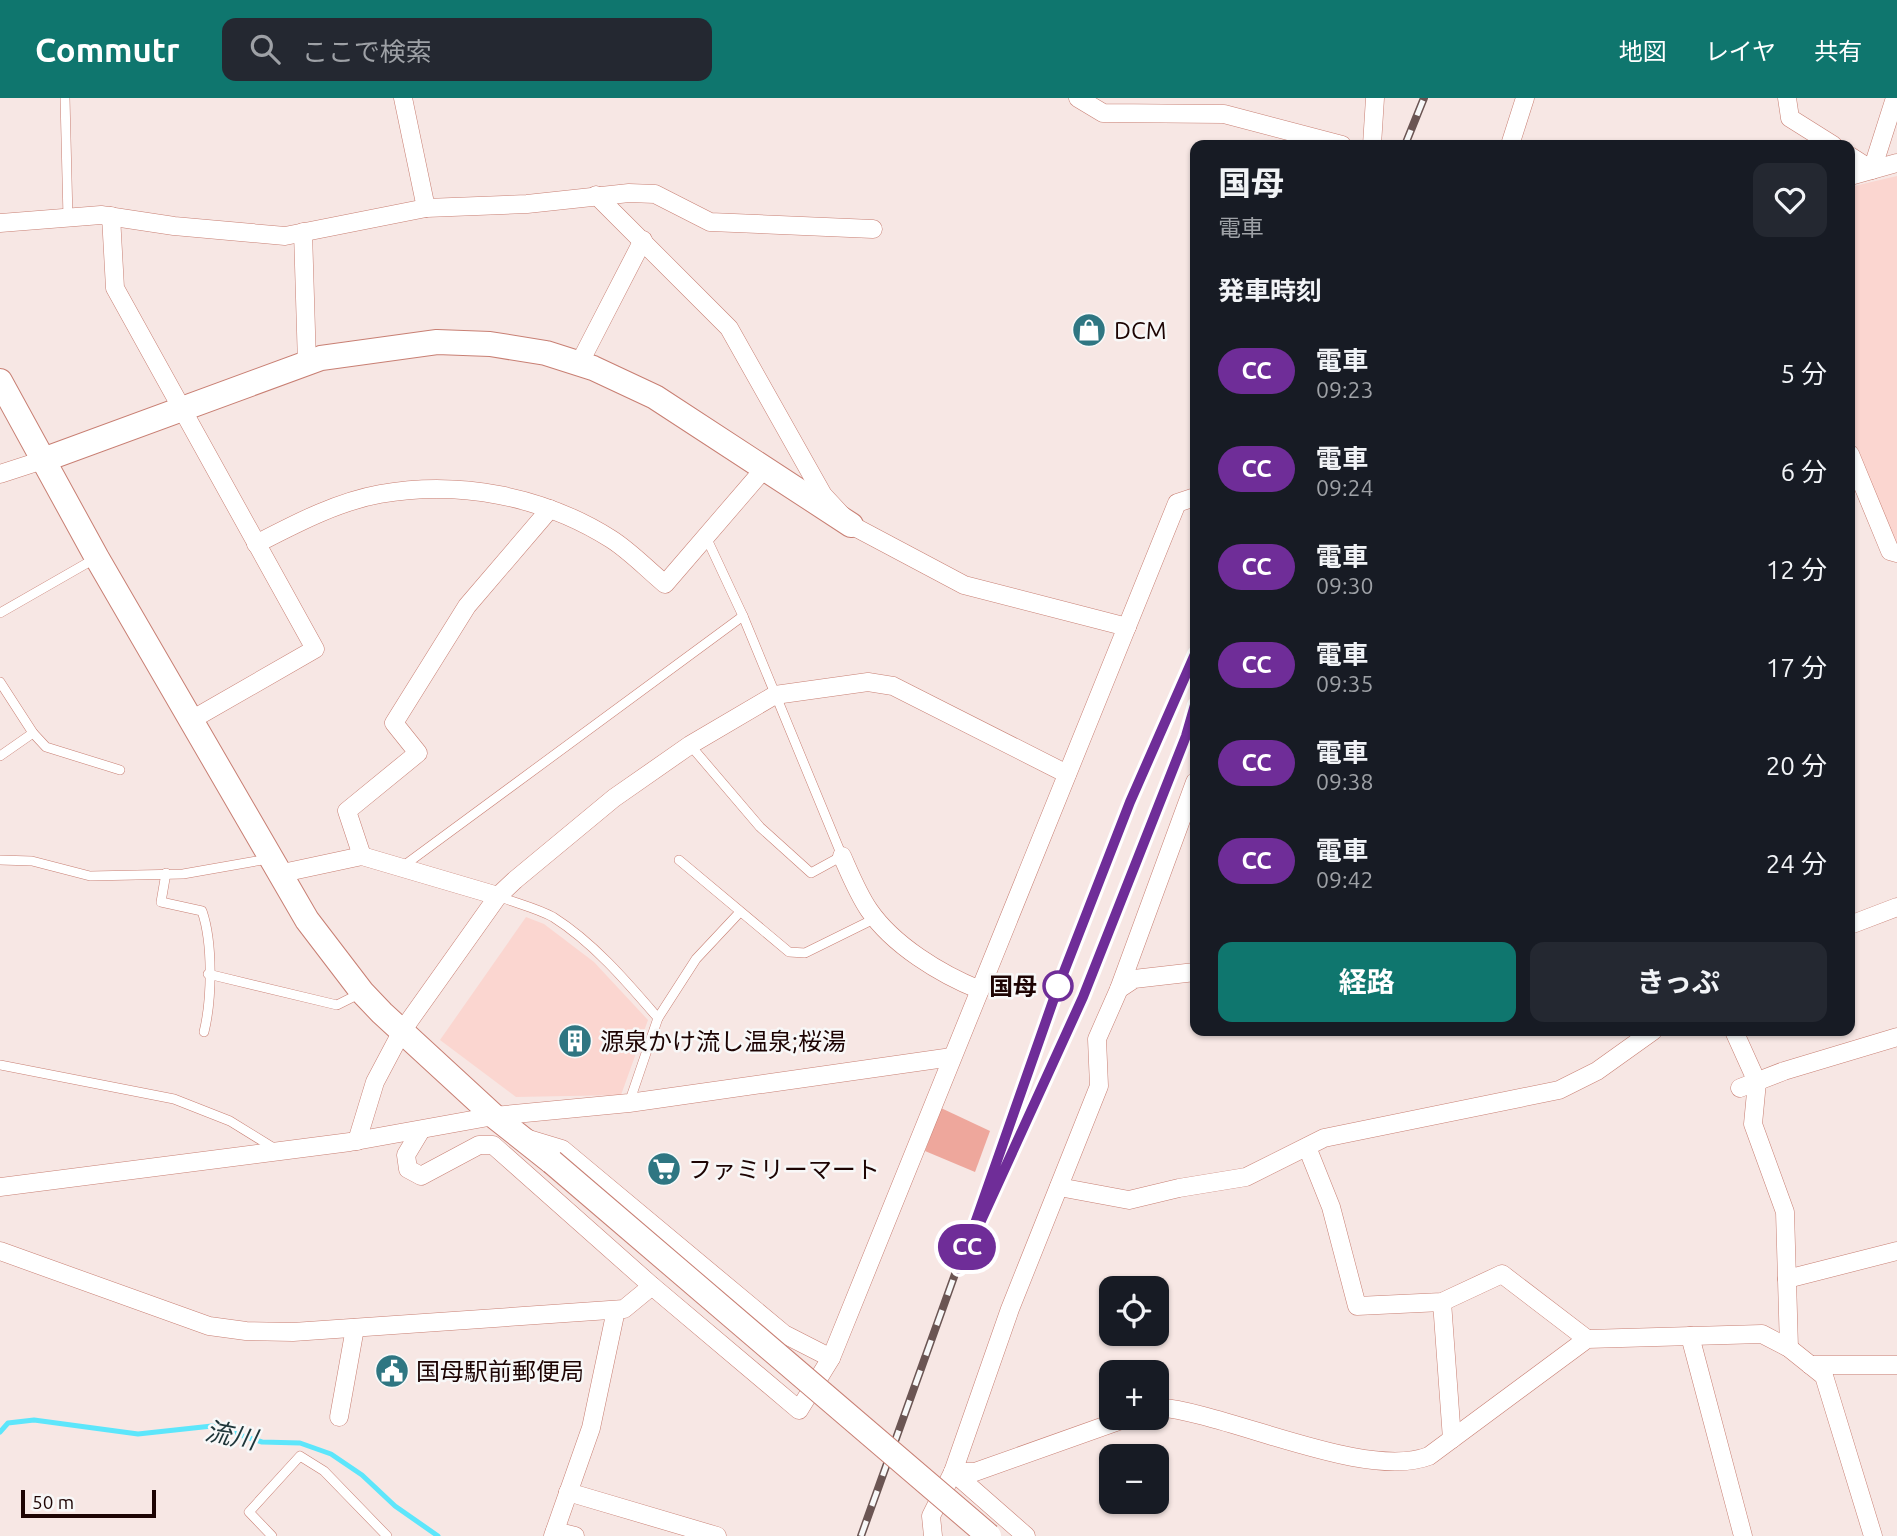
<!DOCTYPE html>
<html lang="ja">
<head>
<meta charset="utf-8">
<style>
  body { margin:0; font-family:Ubuntu,"Noto Sans JP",sans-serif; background:#242831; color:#f1f3f6; height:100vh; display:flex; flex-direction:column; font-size:26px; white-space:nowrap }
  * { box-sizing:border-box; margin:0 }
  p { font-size:23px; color:#9ea1a6 }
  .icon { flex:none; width:38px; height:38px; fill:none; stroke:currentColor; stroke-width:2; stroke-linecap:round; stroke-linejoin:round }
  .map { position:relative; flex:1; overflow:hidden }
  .sheet { position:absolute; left:1190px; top:42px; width:665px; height:896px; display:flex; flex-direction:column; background:#171b24; border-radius:14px; box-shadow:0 2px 5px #0004 }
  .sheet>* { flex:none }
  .badge { padding:0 14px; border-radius:23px; font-size:24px; line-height:46px }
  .tools { position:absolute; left:1099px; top:1178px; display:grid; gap:14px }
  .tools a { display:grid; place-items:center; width:70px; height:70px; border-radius:14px; background:#171b24; box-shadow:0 2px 5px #0004; font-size:35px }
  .scale { position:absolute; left:21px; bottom:18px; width:135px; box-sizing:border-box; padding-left:7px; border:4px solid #1d0403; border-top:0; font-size:19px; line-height:24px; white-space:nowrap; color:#1d0403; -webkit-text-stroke:5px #f8f8f8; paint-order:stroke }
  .map>.badge { position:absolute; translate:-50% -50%; box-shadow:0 0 0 4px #fff }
  h2 { padding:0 28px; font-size:26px; line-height:63px }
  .round { display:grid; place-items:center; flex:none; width:74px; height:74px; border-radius:14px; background:#242831 }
  .summary { display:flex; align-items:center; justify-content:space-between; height:119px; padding:0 28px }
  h1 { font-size:33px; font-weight:700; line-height:52px }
  .cta { display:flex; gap:14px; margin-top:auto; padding:14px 28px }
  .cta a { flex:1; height:80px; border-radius:14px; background:#0f766e; color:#fff; font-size:28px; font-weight:700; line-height:80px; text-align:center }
  .cta a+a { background:#242831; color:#f1f3f6 }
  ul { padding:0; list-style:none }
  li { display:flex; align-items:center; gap:21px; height:98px; padding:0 28px }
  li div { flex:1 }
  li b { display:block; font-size:26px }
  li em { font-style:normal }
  li .badge { min-width:77px; font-weight:700; text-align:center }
  header { display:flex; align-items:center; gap:42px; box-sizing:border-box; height:98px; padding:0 35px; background:#0f766e; color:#fff }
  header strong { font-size:33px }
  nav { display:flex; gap:38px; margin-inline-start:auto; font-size:24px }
  .search { width:490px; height:63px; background:#242831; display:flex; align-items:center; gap:18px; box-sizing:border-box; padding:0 24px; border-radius:14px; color:#9ea1a6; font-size:26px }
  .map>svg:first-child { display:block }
  .built { fill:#fbd6d0 }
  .green { fill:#eea79c }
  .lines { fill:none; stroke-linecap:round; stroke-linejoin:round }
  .stream { stroke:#5de6fb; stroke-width:5 }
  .lane-casing { stroke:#c87f73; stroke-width:10 }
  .street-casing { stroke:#c87f73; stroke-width:19 }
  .secondary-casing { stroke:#c87f73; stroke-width:26 }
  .lane { stroke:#fff; stroke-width:9 }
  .street { stroke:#fff; stroke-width:18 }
  .secondary { stroke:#fff; stroke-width:24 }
  .rail-casing { stroke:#6b5553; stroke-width:8 }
  .rail { stroke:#f8f8f8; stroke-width:5; stroke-dasharray:16; stroke-linecap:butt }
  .secondary-bridge-casing { stroke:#c87f73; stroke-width:26; stroke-linecap:butt }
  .secondary-bridge { stroke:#fff; stroke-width:24 }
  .line-casing { stroke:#fff; stroke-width:16 }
  .line { stroke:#6f2d98; stroke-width:10 }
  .stop-dot { fill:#fff; stroke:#6f2d98; stroke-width:3.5 }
  .labels { text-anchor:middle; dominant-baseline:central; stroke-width:5; stroke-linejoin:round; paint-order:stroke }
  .poi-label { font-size:24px; fill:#1d0403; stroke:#f8f8f8; text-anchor:start }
  .stop-label { font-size:24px; font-weight:bold; fill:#1d0403; stroke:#f8f8f8; text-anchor:end }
  .water-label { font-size:26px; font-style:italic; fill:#1e3539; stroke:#f8f8f8 }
</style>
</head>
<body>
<header>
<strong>Commutr</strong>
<div class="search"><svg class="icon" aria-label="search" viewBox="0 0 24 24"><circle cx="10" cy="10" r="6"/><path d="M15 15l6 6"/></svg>ここで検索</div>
<nav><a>地図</a><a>レイヤ</a><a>共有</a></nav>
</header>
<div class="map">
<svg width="1897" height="1438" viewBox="0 0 1897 1438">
  <rect width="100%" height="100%" fill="#f7e7e4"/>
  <!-- built -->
  <g class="built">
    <path d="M1897,78v368l-47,-112v-245z"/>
    <path d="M526,819l18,7 50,38 54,58 -27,75 -105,2 -76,-57z"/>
  </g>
  <!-- green -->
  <path class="green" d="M941,1010l49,23 -15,41 -50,-21z"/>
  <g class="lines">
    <!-- stream -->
    <path class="stream" d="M0,1334l8,-9 26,-3 104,14 74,-8 50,16 38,1 31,11 31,21 33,31 43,30"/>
    <!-- lane casing -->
    <g class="lane-casing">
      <g id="lane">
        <path d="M65,0l3,120"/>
        <path d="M0,515l96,-55"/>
        <path d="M0,584l33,51 13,14 74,23"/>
        <path d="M690,647l70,82 51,46 31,-17 -99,-240 -37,-79"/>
        <path d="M0,658l33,-23"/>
        <path d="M0,762l32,1 58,15 93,-2 85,-15"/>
        <path d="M679,762l110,92 16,1 71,-35"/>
        <path d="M402,769l341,-251"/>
        <path d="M166,775l-5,29 41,9c11,32 10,88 2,121"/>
        <path d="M498,798c17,7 39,12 55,21 41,26 74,65 105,101l-29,85"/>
        <path d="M208,876l129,31 24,-12"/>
        <path d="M658,920l38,-59 44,-47"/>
        <path d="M0,967l174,34 56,22 47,29"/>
        <path d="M272,1438l-23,-24 51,-56 24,15 63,65"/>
      </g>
    </g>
    <!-- street casing -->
    <g class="street-casing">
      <g id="street">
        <path d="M403,0l23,110"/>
        <path d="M1078,0l25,15 121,1 118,31"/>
        <path d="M1787,0l3,20 43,27"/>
        <path d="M1372,47l3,-47"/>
        <path d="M1510,47l15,-47"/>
        <path d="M1850,58l22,14 23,-72"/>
        <path d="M1850,78l47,-13"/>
        <path d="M596,97l133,133 94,167 28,30 113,60 163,42"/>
        <path d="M111,118l4,72 200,361 -122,70"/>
        <path d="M0,125l101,-8 73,11 111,10 141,-28 101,-4 102,-11 26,1 55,28 163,7"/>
        <path d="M303,134l4,132"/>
        <path d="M579,266l64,-124"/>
        <path d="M1850,356l40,97 7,2"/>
        <path d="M0,376l43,-14"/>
        <path d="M256,446c39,-20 80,-42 124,-50 79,-14 163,2 231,45 19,12 36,30 54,45l99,-115"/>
        <path d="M362,758l-15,-45 71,-58 -24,-30 73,-117 83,-97"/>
        <path d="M842,758c8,18 16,38 27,54 24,35 71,64 111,80"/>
        <path d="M278,776l84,-18 136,40"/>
        <path d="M1850,827l47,-18"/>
        <path d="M1119,891l76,-207"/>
        <path d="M1734,933l23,51 -4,42 32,88 4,136"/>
        <path d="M1740,990l44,-17 113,-34"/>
        <path d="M421,1032l-15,25 2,14 13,7 58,-31h14l159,141 147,124 32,-52 346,-855 18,-6"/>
        <path d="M529,1041l33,10 222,185 47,24"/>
        <path d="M357,1043l18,-59 27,-51 96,-135 17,-16 99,-82 76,-53 85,-50 93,-13 25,4 174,88"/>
        <path d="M1307,1049l24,60 26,99 85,-4 60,-28 85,65"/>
        <path d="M0,1089l350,-45 144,-26 135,-13 323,-46"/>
        <path d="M1059,1089l70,13 50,-12 67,-11 78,-39 235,-48 38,-19 56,-40"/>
        <path d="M0,1153l209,75 37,5 47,1 331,-23 28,-23"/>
        <path d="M1787,1181l110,-28"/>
        <path d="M1442,1204l10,137"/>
        <path d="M1690,1238l53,200"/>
        <path d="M1810,1267h87"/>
        <path d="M1157,1309c72,6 208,74 272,49l158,-117 175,-5 27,14 35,28 49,160"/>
        <path d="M339,1319l16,-89"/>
        <path d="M953,1374h22l152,-54"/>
        <path d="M953,1374l73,64"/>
        <path d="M568,1394l149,44"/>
        <path d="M555,1433l20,5"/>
        <path d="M553,1438l38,-108 25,-118"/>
        <path d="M933,1438l-2,-20 22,-44 57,-163 89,-223 -2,-47 22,-50 15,-10 61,-7"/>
      </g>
    </g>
    <!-- secondary casing -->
    <g class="secondary-casing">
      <g id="secondary">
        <path d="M0,283l97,177 210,362 55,72 20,21 112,103 58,46"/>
        <path d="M43,362l278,-102 116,-16 53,2 56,9 47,15 62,29 196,128"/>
      </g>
    </g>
    <!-- lane -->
    <use href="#lane" class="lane"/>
    <!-- street -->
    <use href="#street" class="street"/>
    <!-- secondary -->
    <use href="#secondary" class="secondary"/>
    <!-- rail casing -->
    <g class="rail-casing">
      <g id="rail">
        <path d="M1405,47l19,-47"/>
        <path d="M997,1088l86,-189 103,-261 9,-31"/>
        <path d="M861,1438l197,-549 72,-185 65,-148"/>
      </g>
    </g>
    <!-- rail -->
    <use href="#rail" class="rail"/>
    <!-- secondary-bridge casing -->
    <g class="secondary-bridge-casing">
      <path id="secondary-bridge" d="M552,1064l437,374"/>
    </g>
    <!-- secondary-bridge -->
    <use href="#secondary-bridge" class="secondary-bridge"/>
  </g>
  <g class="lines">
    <!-- line casing -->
    <g class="line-casing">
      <path id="line" d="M1195,556l-65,148 -72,185 -99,282 124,-272 103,-261 9,-31"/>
    </g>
    <!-- line -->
    <use href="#line" class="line"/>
  </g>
  <!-- icons -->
  <defs>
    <g id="shop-disc" transform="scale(1.75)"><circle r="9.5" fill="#2f7682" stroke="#f8f8f8"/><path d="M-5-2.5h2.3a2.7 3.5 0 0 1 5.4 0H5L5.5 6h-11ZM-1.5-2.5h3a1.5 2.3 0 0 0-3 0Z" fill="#fff"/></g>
    <g id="building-disc" transform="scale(1.75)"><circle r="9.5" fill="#2f7682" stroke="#f8f8f8"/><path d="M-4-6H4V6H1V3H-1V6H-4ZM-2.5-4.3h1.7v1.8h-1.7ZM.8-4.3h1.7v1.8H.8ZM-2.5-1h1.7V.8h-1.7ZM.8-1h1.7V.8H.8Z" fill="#fff"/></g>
    <g id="supermarket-disc" transform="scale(1.75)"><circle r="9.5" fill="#2f7682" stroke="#f8f8f8"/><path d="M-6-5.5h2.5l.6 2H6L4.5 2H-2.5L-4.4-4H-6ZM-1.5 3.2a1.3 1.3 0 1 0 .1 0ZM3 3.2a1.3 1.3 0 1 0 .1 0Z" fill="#fff"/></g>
    <g id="civic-disc" transform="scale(1.75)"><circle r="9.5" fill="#2f7682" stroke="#f8f8f8"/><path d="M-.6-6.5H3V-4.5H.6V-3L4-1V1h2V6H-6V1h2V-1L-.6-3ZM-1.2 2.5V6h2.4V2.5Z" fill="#fff"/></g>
  </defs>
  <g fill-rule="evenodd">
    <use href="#shop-disc" x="1089" y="232"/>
    <use href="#building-disc" x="575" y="943"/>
    <use href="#supermarket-disc" x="664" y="1071"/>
    <use href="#civic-disc" x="392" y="1273"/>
  </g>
  <!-- markers -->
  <circle class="stop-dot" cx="1058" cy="888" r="14"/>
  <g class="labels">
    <!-- poi labels -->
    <g class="poi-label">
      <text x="1114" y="232">DCM</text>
      <text x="600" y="943">源泉かけ流し温泉;桜湯</text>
      <text x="688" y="1071">ファミリーマート</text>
      <text x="416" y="1273">国母駅前郵便局</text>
    </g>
    <!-- stop labels -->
    <g class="stop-label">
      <text x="1037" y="888">国母</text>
    </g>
    <!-- water labels -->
    <g class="water-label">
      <text transform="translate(231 1337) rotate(11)">流川</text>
    </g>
  </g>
</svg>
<div class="tools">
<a><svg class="icon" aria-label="locate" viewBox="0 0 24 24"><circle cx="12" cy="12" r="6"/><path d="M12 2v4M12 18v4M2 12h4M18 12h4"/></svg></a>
<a>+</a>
<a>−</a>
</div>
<div class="scale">50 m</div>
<b class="badge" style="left:967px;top:1149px;background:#6f2d98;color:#fff">CC</b>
<section class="sheet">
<div class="summary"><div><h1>国母</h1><p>電車</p></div><a class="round"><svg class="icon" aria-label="heart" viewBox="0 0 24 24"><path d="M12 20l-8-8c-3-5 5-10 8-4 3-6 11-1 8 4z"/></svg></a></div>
<h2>発車時刻</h2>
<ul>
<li><span class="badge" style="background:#6f2d98;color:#fff">CC</span><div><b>電車</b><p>09:23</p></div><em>5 分</em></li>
<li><span class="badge" style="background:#6f2d98;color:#fff">CC</span><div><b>電車</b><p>09:24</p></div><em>6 分</em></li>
<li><span class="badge" style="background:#6f2d98;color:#fff">CC</span><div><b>電車</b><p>09:30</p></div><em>12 分</em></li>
<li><span class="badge" style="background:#6f2d98;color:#fff">CC</span><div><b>電車</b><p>09:35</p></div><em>17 分</em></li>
<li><span class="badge" style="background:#6f2d98;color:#fff">CC</span><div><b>電車</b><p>09:38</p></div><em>20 分</em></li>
<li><span class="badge" style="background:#6f2d98;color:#fff">CC</span><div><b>電車</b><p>09:42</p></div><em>24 分</em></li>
</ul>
<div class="cta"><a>経路</a><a>きっぷ</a></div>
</section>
</div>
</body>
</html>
